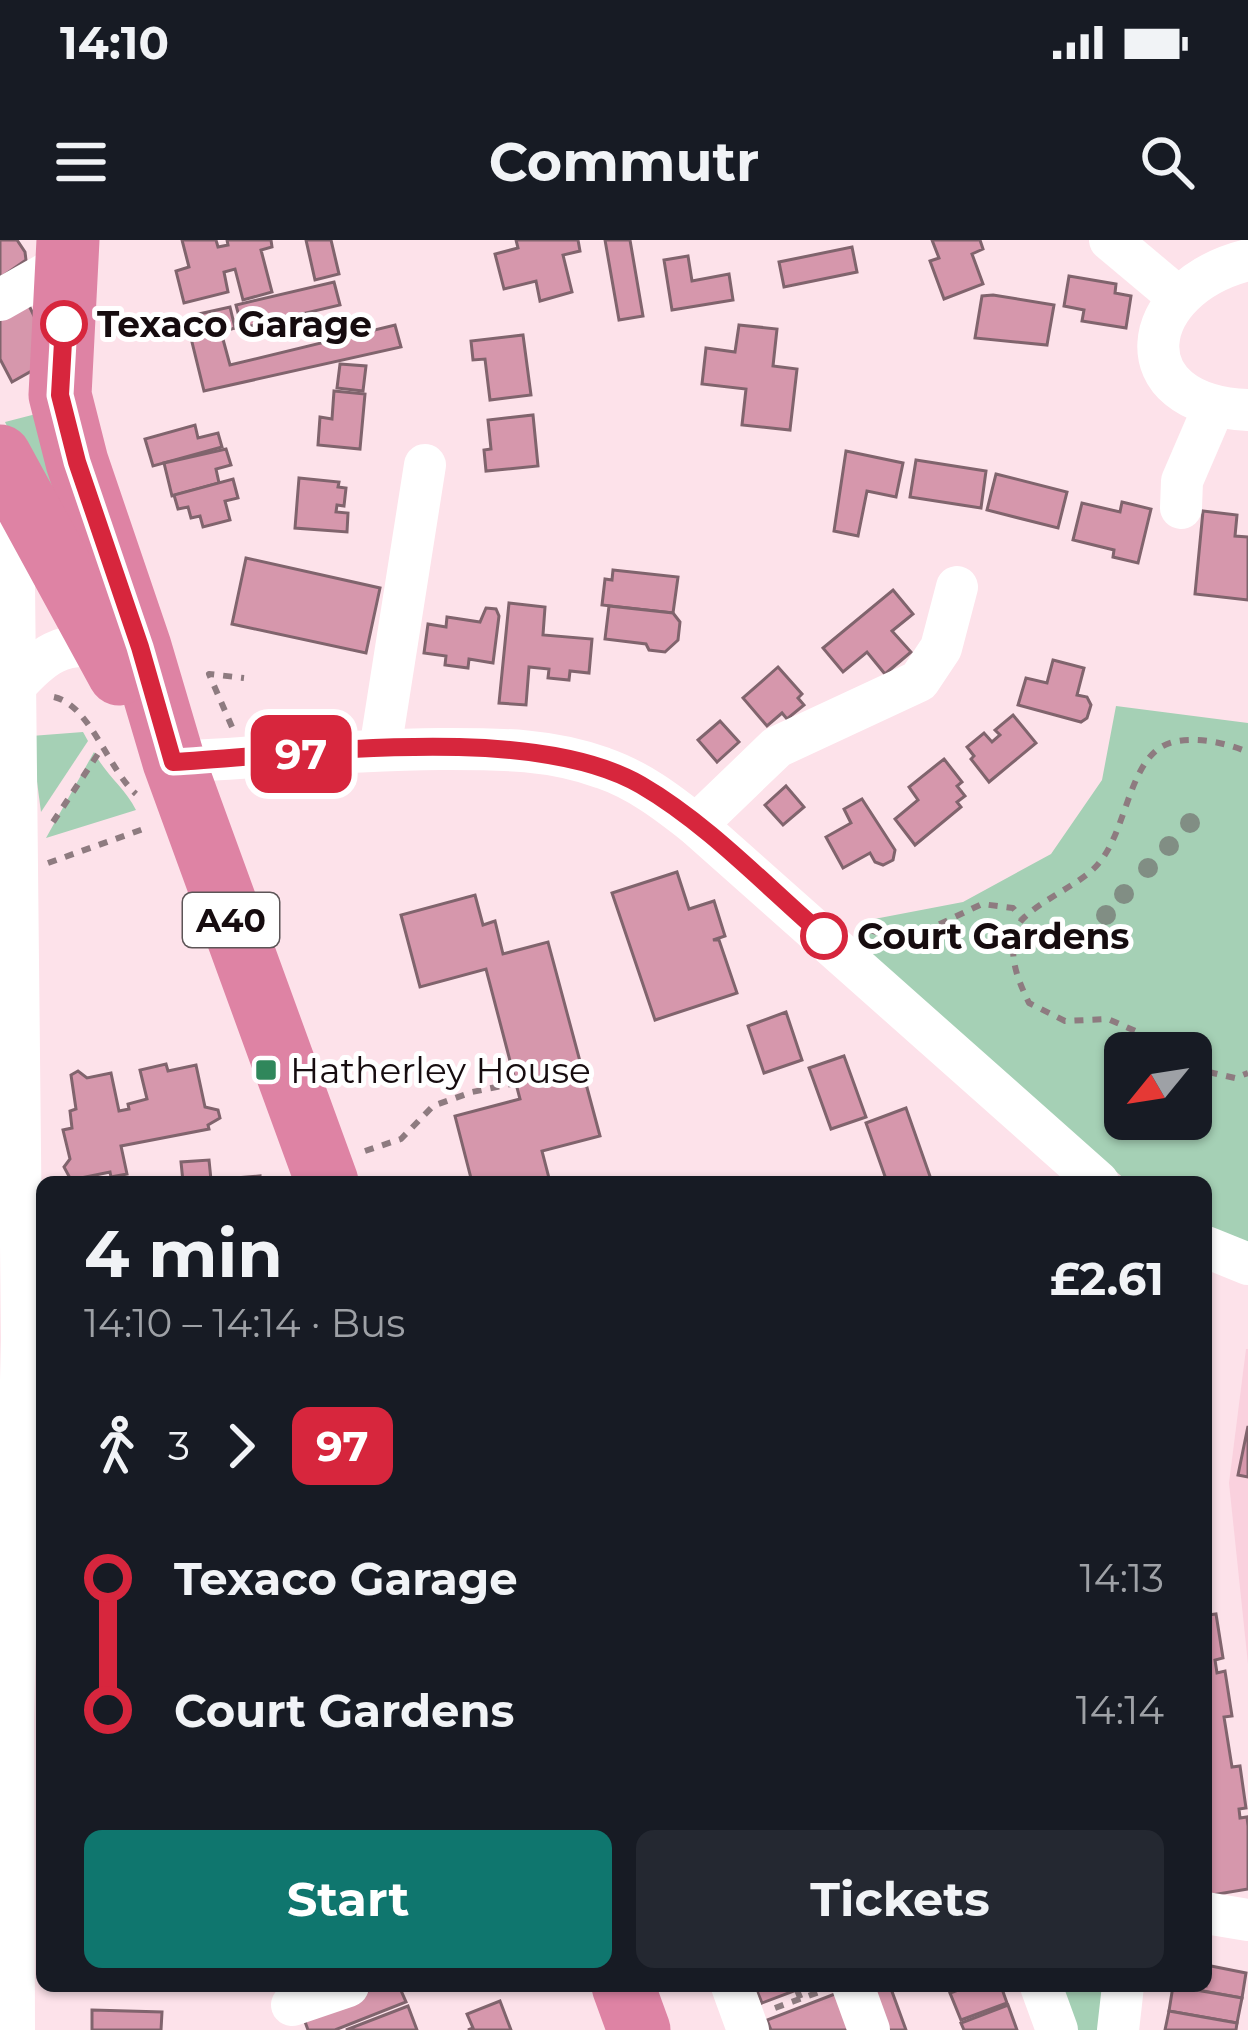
<!DOCTYPE html>
<html lang="en">
<head>
<meta charset="utf-8">
<style>
  body { margin:0; font-family:Montserrat,sans-serif; background:#242831; color:#f1f3f6; height:100vh; display:flex; flex-direction:column; font-size:45px; white-space:nowrap }
  * { box-sizing:border-box; margin:0 }
  p { font-size:39px; color:#9ea1a6 }
  .icon { flex:none; width:66px; height:66px; fill:none; stroke:currentColor; stroke-width:2; stroke-linecap:round; stroke-linejoin:round }
  .map { position:relative; flex:1; overflow:hidden }
  .sheet { position:absolute; left:36px; top:936px; width:1176px; height:816px; display:flex; flex-direction:column; background:#171b24; border-radius:18px; box-shadow:0 3px 9px #0004 }
  .sheet>* { flex:none }
  .badge { padding:0 24px; border-radius:18px; font-size:42px; line-height:78px }
  .needle { width:78px; rotate:240deg }
  .fabs { position:absolute; left:1104px; top:792px; display:grid; gap:24px }
  .fabs a { display:grid; place-items:center; width:108px; height:108px; border-radius:18px; background:#171b24; box-shadow:0 3px 9px #0004; font-size:60px }
  .map>.badge { position:absolute; translate:-50% -50%; box-shadow:0 0 0 6px #fff }
  .legs { display:flex; align-items:center; gap:18px; height:132px; padding:0 48px; font-size:39px }
  .legs p { margin-inline-start:auto }
  .head { display:flex; align-items:center; justify-content:space-between; height:204px; padding:0 48px }
  h1 { font-size:66px; font-weight:700; line-height:90px }
  .button { display:flex; gap:24px; margin-top:auto; padding:24px 48px }
  .button a { flex:1; height:138px; border-radius:18px; background:#0f766e; color:#fff; font-size:48px; font-weight:700; line-height:138px; text-align:center }
  .button a+a { background:#242831; color:#f1f3f6 }
  ul { padding:0 48px; list-style:none }
  li { display:flex; align-items:center; gap:42px; height:132px; font-size:45px }
  li i { display:grid; place-items:center; width:18px; height:100%; margin:0 15px; background:currentColor }
  li i::after { content:''; width:30px; height:30px; margin:-15px; border:9px solid; border-radius:50%; background:#171b24 }
  li p { margin-inline-start:auto }
  li:first-child i { background:linear-gradient(#0000 50%,currentColor 0) }
  li:last-child i { background:linear-gradient(currentColor 50%,#0000 0) }
  .status { display:flex; justify-content:space-between; align-items:center; height:84px; padding:0 60px; background:#171b24; direction:ltr }
  .status svg { height:33px; fill:currentColor }
  header { display:flex; justify-content:space-between; align-items:center; height:156px; padding:0 48px; background:#171b24; font-size:54px; font-weight:700 }
  .map>svg:first-child { display:block }
  .built { fill:#fad1de }
  .green { fill:#a5d0b5; fill-rule:evenodd }
  .building { fill:#d697ac; stroke:#80646d; stroke-width:3 }
  .lines { fill:none; stroke-linecap:round; stroke-linejoin:round }
  .path { stroke:#8e7b80; stroke-width:6; stroke-dasharray:9 9; stroke-linecap:butt }
  .minor { stroke:#fff; stroke-width:42 }
  .highway { stroke:#de83a4; stroke-width:63 }
  .tree { fill:#818e84 }
  .line-1-casing { stroke:#fff; stroke-width:27 }
  .line-1 { stroke:#d7263d; stroke-width:18 }
  .stop-1-dot { fill:#fff; stroke:#d7263d; stroke-width:6 }
  .poi-dot { fill:#30875b; stroke:#fff; stroke-width:4.5 }
  .labels { text-anchor:middle; dominant-baseline:central; stroke-width:10; stroke-linejoin:round; paint-order:stroke }
  .shield { fill:#fff; stroke:#5c5557; stroke-width:3 }
  .shield-label { font-size:33px; font-weight:bold; fill:#160c0f }
  .stop-label { font-size:36px; font-weight:bold; fill:#160c0f; stroke:#fff; text-anchor:start }
  .poi-label { font-size:36px; fill:#160c0f; stroke:#fff; text-anchor:start }
</style>
</head>
<body>
<div class="status"><b>14:10</b><svg viewBox="0 0 49 12"><path d="M0 12V9h3v3zM5 12V6h3v6zM10 12V3h3v9zM15 12V0h3v12zM26 1h20v11H26zM47 4h2v5h-2z"/></svg></div>
<header><svg class="icon" aria-label="menu" viewBox="0 0 24 24"><path d="M4 6h16M4 12h16M4 18h16"/></svg>Commutr<svg class="icon" aria-label="search" viewBox="0 0 24 24"><circle cx="10" cy="10" r="6"/><path d="M15 15l6 6"/></svg></header>
<div class="map">
<svg width="1248" height="1790" viewBox="0 0 1248 1790">
  <rect width="100%" height="100%" fill="#fde2ea"/>
  <!-- built -->
  <path class="built" d="M1246,1109h2v315l-19,-181z"/>
  <!-- green -->
  <g class="green">
    <path d="M36,174l49,143 -51,-75 -29,-60z"/>
    <path d="M1116,466l132,17v523l-42,-19v-45h-78l-272,-239 13,-23 94,-18 88,-48 51,-74zM1125,813h66v66h-66z"/>
    <path d="M83,492l5,9 -47,71 -10,-76z"/>
    <path d="M94,512c11,22 31,36 42,58l-90,28z"/>
    <path d="M1058,1746h46l-4,44h-27z"/>
  </g>
  <!-- building -->
  <g class="building">
    <path d="M0,0h17l8,12 1,8 -26,18z"/>
    <path d="M182,0h34l2,7 10,-2 -1,-5h44l1,7 -11,3 11,42 -29,8 -8,-31 -11,3 4,20 -44,11 -8,-32 13,-4z"/>
    <path d="M306,0h25l8,34 -24,6z"/>
    <path d="M516,0h62l2,11 -17,4 9,37 -32,9 -4,-20 -32,8 -9,-35 23,-6z"/>
    <path d="M605,0h25l13,76 -24,4z"/>
    <path d="M932,0h48l3,9 -11,5 11,30 -39,15 -14,-38 9,-3z"/>
    <path d="M852,7l5,25 -73,15 -5,-25z"/>
    <path d="M688,16l4,25 37,-7 4,26 -61,10 -8,-50z"/>
    <path d="M1069,36l47,8 -1,9 16,3 -5,32 -44,-7 2,-11 -20,-4z"/>
    <path d="M334,42l6,23 -98,23 -6,-23z"/>
    <path d="M993,55l61,10 -7,40 -72,-7 7,-42z"/>
    <path d="M25,57l10,21v51l-23,13 -12,-23v-47z"/>
    <path d="M230,67l5,21 -14,4 9,33 165,-40 6,22 -197,44 -13,-53 13,-4 -5,-20z"/>
    <path d="M739,85l38,4 -4,37 24,3 -7,61 -48,-5 4,-36 -44,-5 4,-36 29,4z"/>
    <path d="M523,95l8,60 -41,5 -5,-41 -12,1 -2,-19z"/>
    <path d="M340,124l26,2 -3,25 -26,-3z"/>
    <path d="M334,151l31,3 -5,55 -42,-4 2,-28 12,2z"/>
    <path d="M533,175l5,51 -52,5 -2,-21 7,-1 -3,-29z"/>
    <path d="M195,185l3,13 20,-5 4,14 -69,19 -8,-27z"/>
    <path d="M226,209l5,16 -15,4 3,14 -47,13 -8,-33z"/>
    <path d="M846,211l57,12 -7,34 -29,-6 -9,45 -24,-5z"/>
    <path d="M916,220l70,11 -5,37 -71,-11z"/>
    <path d="M996,234l71,18 -9,36 -71,-18z"/>
    <path d="M299,238l40,4 -1,5 8,1 -2,18 -7,-1 -1,7 12,1 -1,19 -52,-4z"/>
    <path d="M233,239l5,19 -13,3 5,19 -27,7 -3,-11 -9,2 -3,-11 -10,2 -4,-14z"/>
    <path d="M1122,262l29,7 -13,54 -25,-6 1,-7 -41,-10 9,-37 38,9z"/>
    <path d="M1203,271l34,4 -2,21 13,1v63l-53,-6z"/>
    <path d="M246,318l134,30 -14,65 -134,-29z"/>
    <path d="M613,330l65,7 -5,36 -71,-8 3,-26 7,1z"/>
    <path d="M893,350l20,24 -21,17 19,21 -26,22 -18,-22 -24,20 -20,-24z"/>
    <path d="M509,363l36,4 -2,28 49,4 -3,34 -19,-2 -1,9 -21,-2 1,-9 -20,-2 -3,38 -27,-2z"/>
    <path d="M609,366l64,7 7,9 -2,18 -13,12 -16,-2 -3,-6 -41,-5z"/>
    <path d="M486,368l10,1 3,7 -6,47 -24,-4 -1,9 -23,-3 1,-9 -22,-3 4,-29 18,3 1,-10 33,5z"/>
    <path d="M1053,420l31,8 -7,27 10,2 4,8 -4,13 -6,4 -63,-17 8,-27 21,5z"/>
    <path d="M778,427l24,27 -4,4 6,7 -17,14 -5,-6 -15,13 -24,-28z"/>
    <path d="M1013,475l23,28 -47,39 -18,-23 3,-3 -7,-9 17,-14 8,9 8,-7 -5,-5z"/>
    <path d="M720,481l19,21 -22,20 -19,-22z"/>
    <path d="M944,519l18,23 -5,4 8,10 -8,6 4,5 -46,38 -20,-26 23,-19 -9,-13z"/>
    <path d="M786,546l18,21 -21,18 -18,-20z"/>
    <path d="M862,559l33,51 -2,10 -10,5 -8,-3 -5,-9 -27,15 -17,-31 25,-14 -7,-14z"/>
    <path d="M677,632l12,37 25,-8 11,35 -12,4h6l18,53 -82,27 -43,-127z"/>
    <path d="M475,655l8,30 12,-4 8,33 45,-12 52,194 -58,15 8,31h-78l-17,-66 65,-17 -34,-130 -66,18 -19,-72z"/>
    <path d="M786,772l16,48 -38,13 -16,-47z"/>
    <path d="M844,816l22,61 -35,12 -22,-61z"/>
    <path d="M166,824l2,7 28,-6 9,42 13,3 2,8 -12,7 1,4 -88,17 6,28 -16,3 -1,-5 -39,8 -7,-13 6,-8 -7,-29 9,-2 -2,-17 6,-2 -5,-34 7,-4 9,7 24,-5 8,38 10,-2 -1,-5 19,-5 -7,-29z"/>
    <path d="M906,868l26,74h-45l-21,-59z"/>
    <path d="M209,920l2,20 49,-4v6h-77l-2,-20z"/>
    <path d="M1248,1186v51l-10,-2z"/>
    <path d="M1206,1360l2,15 8,-1 7,44 -8,2 2,13 8,-2 7,45 -8,1 8,50 8,-1 6,42 -7,1 1,9 7,-1 1,9v63l-42,7z"/>
    <path d="M1206,1725l40,8 -4,25 -67,-12h31z"/>
    <path d="M380,1746h19l7,16 -71,28h-27l-5,-14z"/>
    <path d="M755,1746h52l-45,17z"/>
    <path d="M868,1746h22l16,44h-22z"/>
    <path d="M969,1746h32l6,17 -46,17 -11,-27z"/>
    <path d="M1173,1746l69,12 -5,25 -68,-12z"/>
    <path d="M840,1752l14,38h-83l-4,-10z"/>
    <path d="M500,1761l11,29h-43l5,-2 -6,-14z"/>
    <path d="M1008,1765l9,25h-53l-3,-7z"/>
    <path d="M408,1766l9,24h-71z"/>
    <path d="M92,1770l70,2 -1,18h-69z"/>
    <path d="M1169,1771l68,12 -1,7h-71z"/>
  </g>
  <g class="lines">
    <!-- path -->
    <g class="path">
      <path d="M54,457c36,8 54,72 82,97"/>
      <path d="M232,487l-23,-53 35,4"/>
      <path d="M53,582l49,-74"/>
      <path d="M48,623l101,-36"/>
      <path d="M870,690l15,5 38,-3 59,-28 31,4 8,9"/>
      <path d="M1163,813l-23,-20 -32,-14 -43,2 -36,-18c-11,-23 -20,-44 -14,-71 6,-25 65,-45 84,-69 26,-31 29,-91 59,-114 23,-17 66,-7 90,3"/>
      <path d="M1191,828l44,10 13,-5"/>
      <path d="M365,911l36,-12 32,-33 39,-14 44,-9"/>
      <path d="M797,1750l6,15"/>
      <path d="M775,1768l44,-16"/>
    </g>
    <!-- minor -->
    <g class="minor">
      <path d="M1110,0l68,57"/>
      <path d="M1248,20c-112,28 -127,145 0,150"/>
      <path d="M0,60l67,-38"/>
      <path d="M13,249l9,850 -9,381 1,310"/>
      <path d="M1181,268l1,-27 31,-72"/>
      <path d="M15,446c27,-30 47,-46 88,-38"/>
      <path d="M380,510l45,-285"/>
      <path d="M174,522c88,-5 177,-12 266,-13 56,0 109,-1 163,19 35,12 64,34 93,57l402,357"/>
      <path d="M696,585l81,-78 142,-66 22,-33 16,-61"/>
      <path d="M1206,1007l42,17"/>
      <path d="M1206,1673l42,7"/>
      <path d="M732,1746l16,44"/>
      <path d="M853,1746l16,44"/>
      <path d="M1041,1746l16,44"/>
      <path d="M292,1765l56,-19"/>
      <path d="M1118,1790l5,-44"/>
    </g>
    <!-- highway -->
    <g class="highway">
      <path d="M68,0l-8,155 17,67 63,185 34,115 153,420"/>
      <path d="M0,216l119,218"/>
      <path d="M623,1746l16,44"/>
    </g>
  </g>
  <!-- trees -->
  <g class="tree">
    <circle cx="1190" cy="583" r="10"/>
    <circle cx="1169" cy="606" r="10"/>
    <circle cx="1148" cy="628" r="10"/>
    <circle cx="1124" cy="654" r="10"/>
    <circle cx="1106" cy="675" r="10"/>
  </g>
  <g class="lines">
    <!-- line-1 casing -->
    <g class="line-1-casing">
      <path id="line-1" d="M64,84l-4,71 17,67 63,185 33,115c128,-7 357,-41 468,23 67,39 125,101 183,151"/>
    </g>
    <!-- line-1 -->
    <use href="#line-1" class="line-1"/>
  </g>
  <!-- markers -->
  <g class="stop-1-dot">
    <circle cx="64" cy="84" r="21"/>
    <circle cx="824" cy="696" r="21"/>
  </g>
  <rect class="poi-dot" x="254" y="818" width="24" height="24" rx="6"/>
  <g class="labels">
    <!-- shield labels -->
    <rect class="shield" x="183" y="653" width="96" height="54" rx="9"/>
    <g class="shield-label">
      <text x="231" y="680">A40</text>
    </g>
    <!-- stop labels -->
    <g class="stop-label">
      <text x="97" y="84">Texaco Garage</text>
      <text x="857" y="696">Court Gardens</text>
    </g>
    <!-- poi labels -->
    <g class="poi-label">
      <text x="290" y="830">Hatherley House</text>
    </g>
  </g>
</svg>
<div class="fabs">
<a><svg class="needle" viewBox="-14 -14 28 28"><path d="M0-13l5 13h-10z" fill="#e53935"/><path d="M0 13l5-13h-10z" fill="#9ea1a6"/></svg></a>
</div>
<b class="badge" style="left:301px;top:514px;background:#d7263d;color:#fff">97</b>
<section class="sheet">
<div class="head"><div><h1>4 min</h1><p>14:10 – 14:14 · Bus</p></div><b>£2.61</b></div>
<div class="legs"><svg class="icon" aria-label="walk" viewBox="0 0 24 24"><circle cx="13" cy="4" r="2"/><path d="M13 8l-2 6 4 7M11 14l-3 7M7 12l3-4h3l4 4"/></svg>3<svg class="icon" aria-label="forward" viewBox="0 0 24 24"><path d="M9 5l7 7-7 7"/></svg><b class="badge" style="background:#d7263d;color:#fff">97</b></div>
<ul>
<li><i style="color:#d7263d"></i><b>Texaco Garage</b><p>14:13</p></li>
<li><i style="color:#d7263d"></i><b>Court Gardens</b><p>14:14</p></li>
</ul>
<div class="button"><a>Start</a><a>Tickets</a></div>
</section>
</div>
</body>
</html>
